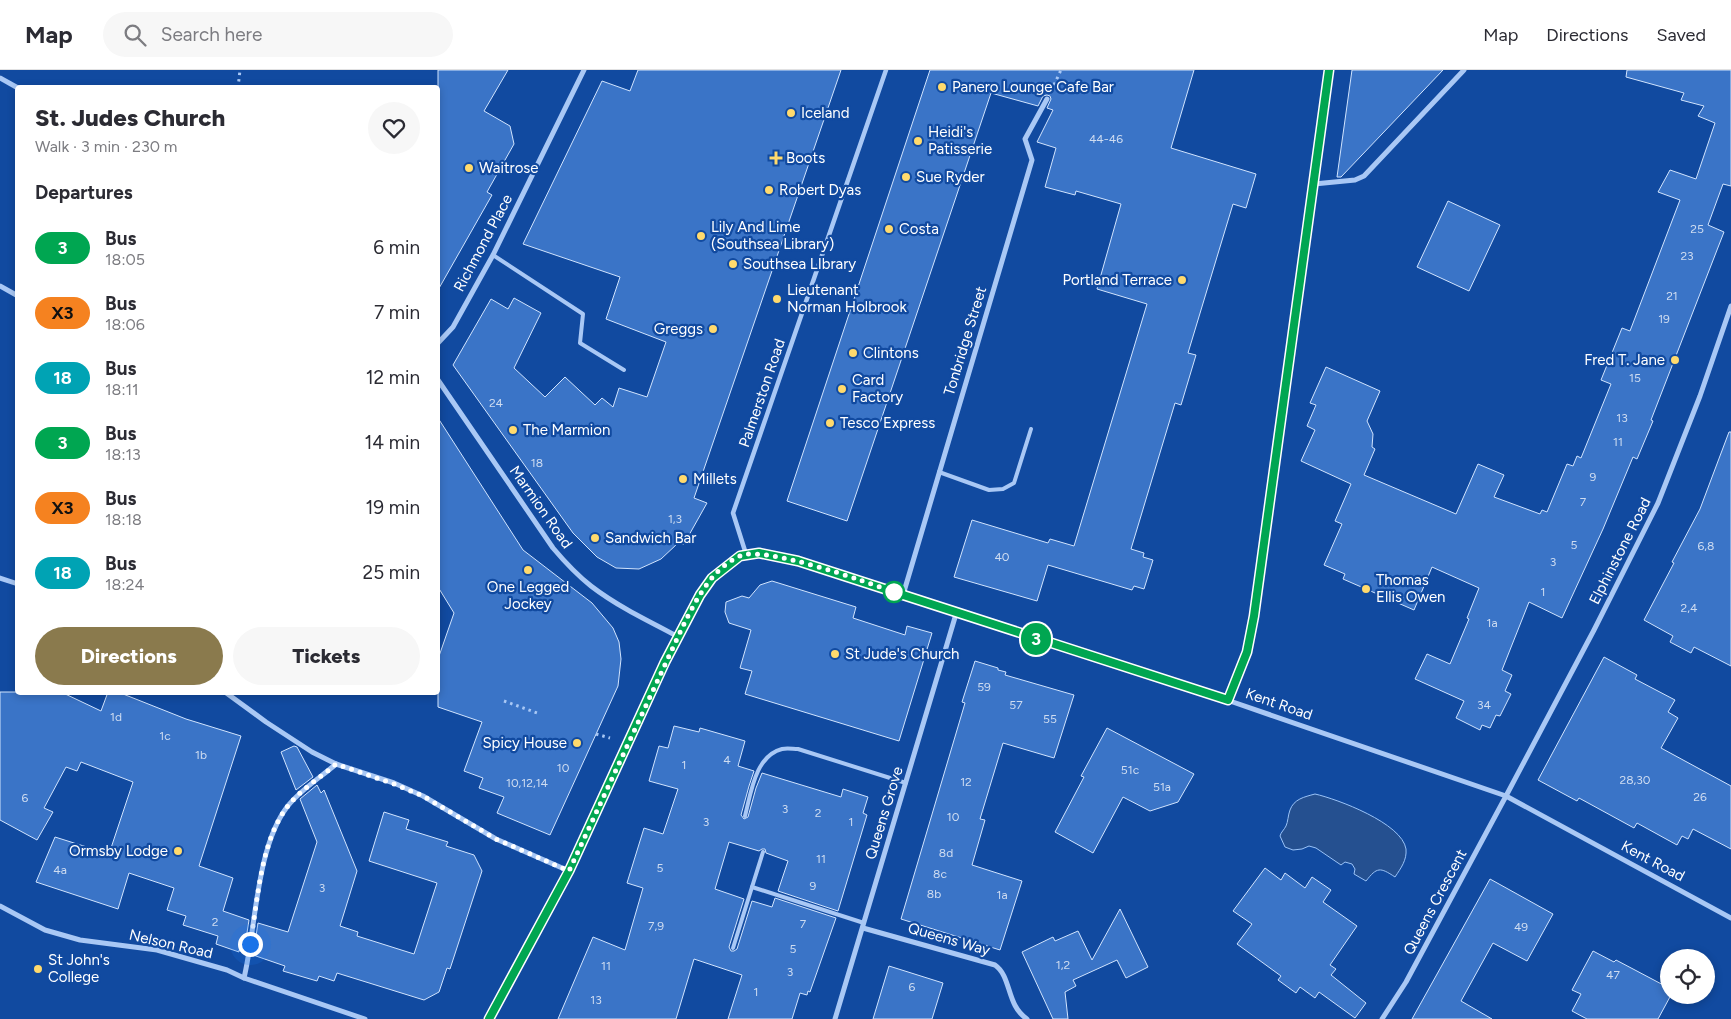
<!DOCTYPE html>
<html lang="en">
<head>
<meta charset="utf-8">
<style>
  body { margin:0; font-family:Figtree,sans-serif; background:#f7f7f7; color:#2b2b33; height:100vh; display:flex; flex-direction:column; font-size:19px; white-space:nowrap }
  * { box-sizing:border-box; margin:0 }
  p { font-size:16px; color:#7c7c81 }
  .icon { flex:none; width:28px; height:28px; fill:none; stroke:currentColor; stroke-width:2; stroke-linecap:round; stroke-linejoin:round }
  .map { position:relative; flex:1; overflow:hidden }
  .sheet { position:absolute; left:15px; top:15px; width:425px; height:610px; display:flex; flex-direction:column; background:#fff; border-radius:5px; box-shadow:0 2px 8px #0003 }
  .sheet>* { flex:none }
  .badge { padding:0 10px; border-radius:16px; font-size:18px; line-height:32px }
  .controls { position:absolute; left:1660px; top:879px; display:grid; gap:10px }
  .controls a { display:grid; place-items:center; width:55px; height:55px; border-radius:50%; background:#fff; box-shadow:0 2px 8px #0003; font-size:25px }
  .you { position:absolute; width:25px; height:25px; margin:-12px; border:4px solid #fff; border-radius:50%; background:#1a73e8; box-shadow:0 0 0 8px #1a73e833 }
  .map>.badge { position:absolute; translate:-50% -50%; box-shadow:0 0 0 2px #fff }
  h2 { padding:0 20px; font-size:19px; line-height:45px }
  .round { display:grid; place-items:center; flex:none; width:52px; height:52px; border-radius:26px; background:#f7f7f7 }
  .overview { display:flex; align-items:center; justify-content:space-between; height:85px; padding:0 20px }
  h1 { font-size:24px; font-weight:800; line-height:38px }
  .action { display:flex; gap:10px; margin-top:auto; padding:10px 20px }
  .action a { flex:1; height:58px; border-radius:30px; background:#8a7a4d; color:#fff; font-size:20px; font-weight:800; line-height:58px; text-align:center }
  .action a+a { background:#f7f7f7; color:#2b2b33 }
  ul { padding:0; list-style:none }
  li { display:flex; align-items:center; gap:15px; height:65px; padding:0 20px }
  li div { flex:1 }
  li b { display:block; font-size:19px }
  li em { font-style:normal }
  li .badge { min-width:55px; font-weight:700; text-align:center }
  header { display:flex; align-items:center; gap:30px; box-sizing:border-box; height:70px; padding:0 25px; background:#fff; border-bottom:1px solid #e1e1e2 }
  header strong { font-size:24px }
  nav { display:flex; gap:28px; margin-inline-start:auto; font-size:18px }
  .search { width:350px; height:45px; background:#f7f7f7; display:flex; align-items:center; gap:12px; box-sizing:border-box; padding:0 18px; border-radius:28px; color:#7c7c81; font-size:19px }
  .map>svg:first-child { display:block }
  .water { fill:#255090; stroke:#9ac3f8 }
  .building { fill:#3a74c7; stroke:#d1e4fe }
  .lines { fill:none; stroke-linecap:round; stroke-linejoin:round }
  .path { stroke:#a9c8f5; stroke-width:3; stroke-dasharray:2.5 4; stroke-linecap:butt }
  .service { stroke:#a9c8f5; stroke-width:4 }
  .pedestrian { stroke:#a9c8f5; stroke-width:4.5 }
  .minor { stroke:#a9c8f5; stroke-width:5 }
  .line-casing { stroke:#fff; stroke-width:11 }
  .line { stroke:#00a651; stroke-width:8 }
  .walk { stroke:#fff; stroke-width:5; stroke-dasharray:0 9 }
  .poi-dot { fill:#ffda6d; stroke:#114aa0; stroke-width:2 }
  .stop-dot { fill:#fff; stroke:#00a651; stroke-width:2.5 }
  .labels { text-anchor:middle; dominant-baseline:central; stroke-width:4.5; stroke-linejoin:round; paint-order:stroke }
  .number-label { font-size:12px; fill:#cedcf1 }
  .poi-label { font-size:15px; fill:#fff; stroke:#114aa0; text-anchor:start }
  .street-label { font-size:15px; fill:#fff; stroke:#114aa0 }
</style>
</head>
<body>
<header>
<strong>Map</strong>
<div class="search"><svg class="icon" aria-label="search" viewBox="0 0 24 24"><circle cx="10" cy="10" r="6"/><path d="M15 15l6 6"/></svg>Search here</div>
<nav><a>Map</a><a>Directions</a><a>Saved</a></nav>
</header>
<div class="map">
<svg width="1731" height="949" viewBox="0 0 1731 949">
  <rect width="100%" height="100%" fill="#114aa0"/>
  <!-- water -->
  <path class="water" d="M1315,724c22,5 87,29 91,55 1,11 -5,19 -11,28 -15,-10 -18,-10 -29,4l-12,-7 1,-5 -3,-5 -7,-2 -4,3 -25,-17 -7,-2 -7,3 -9,1 -8,-3 -5,-11c1,-4 4,-6 6,-10 2,-4 2,-11 4,-16 4,-11 14,-13 25,-16z"/>
  <!-- building -->
  <g class="building">
    <path d="M438,0h70l-24,41 26,15 4,18 -27,48 5,3 -54,95z"/>
    <path d="M638,0h203l-147,428 13,5 -23,41h-7l-16,15 -22,10 -23,-1 -19,-11 -24,-24 -120,-168 38,-66 17,10 6,-11 27,15 -27,55 31,29 20,-20 30,28 7,-7 11,9 6,-19 28,9 19,-55 -60,-23 14,-42 -97,-33 79,-163 28,10z"/>
    <path d="M930,0h264l-23,78 85,26 -10,34 -13,-4 -45,149 8,2 -15,50 -6,-2 -44,146 13,4 -1,4 10,3 -9,29 -10,-3 -2,4 -84,-25 -11,36 -83,-24 18,-57 76,23 2,-4 24,7 73,-242 -50,-15 24,-85 -45,-13 -1,4 -30,-8 11,-39 -19,-6 16,-32 -6,-2 4,-9 -1,-3 -3,-1 -4,1 -5,10 -47,-13 -144,428 -60,-20z"/>
    <path d="M1352,0h91l-102,107h-4z"/>
    <path d="M1627,0h104v116l-8,-2 -15,41 16,7 -73,188 2,1 -16,38 -4,-2 -30,72 -41,89 -33,-16 -27,68 10,5 -7,16 6,3 -11,22 -4,-1 -6,13 -8,-3 -2,5 -24,-12 8,-17 -49,-22 12,-25 23,10 19,-45 -2,-1 12,-30 -47,-21 -18,43 -71,-31 2,-5 -21,-9 18,-41 -7,-3 16,-37 -50,-23 14,-31 -8,-4 9,-21 -6,-2 16,-36 54,24 -13,30 6,13 -1,13 3,2 -11,26 92,39 22,-50 26,11 -10,22 46,17 2,-4 5,2 20,-48 6,2 4,-10 4,2 30,-74 -10,-4 21,-52 8,3 50,-131 -22,-8 12,-22 26,9 19,-56 -17,-7 6,-10 -23,-6 3,-7 -58,-16z"/>
    <path d="M1448,131l52,24 -31,66 -52,-24z"/>
    <path d="M438,348l85,132 69,53 21,25 6,14 2,17 -3,27 -68,149 -53,-22 7,-16 -25,-9 4,-10 -19,-7 18,-49 -44,-15v-48l16,-46 -16,-26z"/>
    <path d="M1729,362h2v234l-37,-19 -3,6 -21,-11 3,-6 -29,-16 30,-57 -2,-1 28,-53z"/>
    <path d="M772,511l84,26 -3,11 52,17 2,-9 25,7 -33,108 -154,-47 7,-23 -12,-3 11,-38 -22,-7 -4,-11 1,-10 16,-6 7,2 11,-13z"/>
    <path d="M1604,587l33,18 -2,4 40,21 -7,12 10,6 -17,30 70,38v63l-38,-20 -5,10 -6,-3 -5,9 -40,-22 -3,5 -55,-30 -2,3 -39,-21z"/>
    <path d="M975,591l23,7v2l8,2 -1,3 69,20 -20,63 -51,-15 -23,76 5,1 -13,45 50,16 -22,69 -99,-31 64,-216 -3,-1z"/>
    <path d="M0,622h61l40,19 7,-19h10l68,27 55,17 -42,130 34,12 -10,33 26,9 -5,32 -5,-2v2l-23,-8 2,-8 -35,-11 3,-9 -19,-6 7,-22 -45,-15 -11,36 -82,-27 19,-45 54,17 24,-72 -52,-20 -4,9 -11,-4 -22,41 9,4 -16,28 -37,-20z"/>
    <path d="M674,656l25,6 1,-4 45,13 -7,25 16,5 -5,15 -8,29 3,4 4,-2 8,-29 6,-15 79,24 2,-8 25,8 -5,16 4,2 -29,96 -60,-20 10,-30 -22,-8 -1,-4h-3l-3,2 -30,-9 -14,47 29,10 -15,48 2,4h3l3,-2 15,-48 20,6 3,-9 61,20 -26,74 -2,-1 -1,4 -7,-2 -8,26h-64l14,-44 -48,-16 -18,60h-118l35,-82 32,13 18,-62 -16,-5 17,-55 19,6 15,-45 -29,-8 10,-35 9,2z"/>
    <path d="M1107,658l87,46 -16,28 -28,9 -27,-14 -30,56 -38,-21 29,-55 -3,-1z"/>
    <path d="M294,676l3,1 16,30 -17,13 -15,-38z"/>
    <path d="M317,715l4,8 3,-3 33,81 -17,55 18,6 -1,4 57,18 23,-71 -68,-22 15,-49 25,8 -3,9 42,13 -2,4 28,9 8,16 -32,98 -3,-1 -8,24 -15,8 -87,-27 -3,8 -15,-5 -2,5 -34,-10 2,-5 -32,-11 5,-32 30,9 29,-90 -17,-43z"/>
    <path d="M1265,798l16,12 4,-7 20,15 7,-11 19,13 -8,12 34,24 -27,39 6,4 -5,6 35,28 -11,15 -36,-26 -4,6 -15,-11 -4,6 -18,-13 3,-4 -44,-32 15,-20 -19,-13z"/>
    <path d="M1490,809l63,35 -26,47 -34,-18 -32,58 31,18h-80z"/>
    <path d="M1120,839l28,58 -22,11 -9,-18 -44,20 3,6 -11,6 3,27h-15l-31,-67 31,-15 2,4 23,-10 14,29z"/>
    <path d="M1593,881l21,11 2,-2 53,28v7h2l-13,24h-71l-15,-8 9,-17 -9,-4z"/>
    <path d="M889,896l54,17 -11,36h-59z"/>
  </g>
  <g class="lines">
    <!-- path -->
    <g class="path">
      <path d="M1054,15l7,-15"/>
      <path d="M238,18l2,-18"/>
      <path d="M504,631l36,13"/>
      <path d="M596,664l14,4"/>
    </g>
    <!-- service -->
    <g class="service">
      <path d="M493,185l90,59 -3,29 44,27"/>
      <path d="M939,402l50,18 14,-1 11,-6 17,-54"/>
      <path d="M745,746c6,-23 10,-60 37,-67 5,-1 11,0 16,0l108,34"/>
      <path d="M763,782l-11,35 112,36"/>
      <path d="M733,878l19,-61"/>
    </g>
    <!-- pedestrian -->
    <path class="pedestrian" d="M746,484l-13,-41 153,-443"/>
    <!-- minor -->
    <g class="minor">
      <path d="M0,8l18,10"/>
      <path d="M1314,114l41,-4 9,-4 100,-106"/>
      <path d="M0,216l18,10"/>
      <path d="M438,273l15,-16 40,-72 91,-185"/>
      <path d="M438,310l115,168c11,13 24,27 38,38 26,20 57,35 86,50"/>
      <path d="M0,508l18,6"/>
      <path d="M903,525l129,-435 -7,-21 22,-40"/>
      <path d="M225,622l41,30 46,30 24,12 58,19 29,13 73,43 73,32"/>
      <path d="M1227,630l20,-48 7,-36 75,-546"/>
      <path d="M0,836l45,24 35,10 77,10 70,20 17,8 121,41"/>
      <path d="M863,858l132,37c17,12 11,40 32,54"/>
      <path d="M244,908c12,-50 12,-130 43,-171 13,-17 33,-29 49,-43"/>
      <path d="M489,949l80,-148 57,-127 62,-129 23,-37 23,-19 12,-5h25l27,7 82,26 76,27 271,86 279,96 225,122"/>
      <path d="M835,949l121,-405"/>
      <path d="M1382,949l24,-37 100,-186 88,-166 64,-127 42,-107 31,-90"/>
    </g>
  </g>
  <g class="lines">
    <!-- line casing -->
    <g class="line-casing">
      <path id="line" d="M489,949l80,-148 96,-209 35,-67 12,-17 28,-22 19,-3 39,8 430,139 19,-48 7,-36 75,-546"/>
    </g>
    <!-- line -->
    <use href="#line" class="line"/>
    <!-- walk -->
    <path class="walk" d="M250,874c8,-43 10,-101 37,-137 13,-17 33,-29 49,-43l58,20 29,12 73,43 73,32 114,-245c13,-26 29,-58 57,-70 23,-11 127,26 154,36"/>
  </g>
  <!-- markers -->
  <g class="poi-dot">
    <circle cx="942" cy="17" r="5"/>
    <circle cx="791" cy="43" r="5"/>
    <circle cx="918" cy="71" r="5"/>
    <path d="M773.5 80.5h5v5h5v5h-5v5h-5v-5h-5v-5h5z"/>
    <circle cx="469" cy="98" r="5"/>
    <circle cx="906" cy="107" r="5"/>
    <circle cx="769" cy="120" r="5"/>
    <circle cx="889" cy="159" r="5"/>
    <circle cx="701" cy="166" r="5"/>
    <circle cx="733" cy="194" r="5"/>
    <circle cx="1182" cy="210" r="5"/>
    <circle cx="777" cy="229" r="5"/>
    <circle cx="713" cy="259" r="5"/>
    <circle cx="853" cy="283" r="5"/>
    <circle cx="1675" cy="290" r="5"/>
    <circle cx="842" cy="319" r="5"/>
    <circle cx="830" cy="353" r="5"/>
    <circle cx="513" cy="360" r="5"/>
    <circle cx="683" cy="409" r="5"/>
    <circle cx="595" cy="468" r="5"/>
    <circle cx="528" cy="500" r="5"/>
    <circle cx="1366" cy="519" r="5"/>
    <circle cx="835" cy="584" r="5"/>
    <circle cx="577" cy="673" r="5"/>
    <circle cx="178" cy="781" r="5"/>
    <circle cx="38" cy="899" r="5"/>
  </g>
  <circle class="stop-dot" cx="894" cy="522" r="10"/>
  <g class="labels">
    <!-- number labels -->
    <g class="number-label">
      <text x="1106" y="69">44-46</text>
      <text x="1697" y="159">25</text>
      <text x="1687" y="186">23</text>
      <text x="1672" y="226">21</text>
      <text x="1664" y="249">19</text>
      <text x="1635" y="308">15</text>
      <text x="496" y="333">24</text>
      <text x="1622" y="348">13</text>
      <text x="1618" y="372">11</text>
      <text x="537" y="393">18</text>
      <text x="1593" y="407">9</text>
      <text x="1583" y="432">7</text>
      <text x="675" y="449">1,3</text>
      <text x="1574" y="475">5</text>
      <text x="1706" y="476">6,8</text>
      <text x="1002" y="487">40</text>
      <text x="1553" y="492">3</text>
      <text x="1543" y="522">1</text>
      <text x="1689" y="538">2,4</text>
      <text x="1492" y="553">1a</text>
      <text x="984" y="617">59</text>
      <text x="1016" y="635">57</text>
      <text x="1484" y="635">34</text>
      <text x="116" y="647">1d</text>
      <text x="1050" y="649">55</text>
      <text x="165" y="666">1c</text>
      <text x="201" y="685">1b</text>
      <text x="727" y="690">4</text>
      <text x="684" y="695">1</text>
      <text x="563" y="698">10</text>
      <text x="1130" y="700">51c</text>
      <text x="1635" y="710">28,30</text>
      <text x="966" y="712">12</text>
      <text x="527" y="713">10,12,14</text>
      <text x="1162" y="717">51a</text>
      <text x="1700" y="727">26</text>
      <text x="25" y="728">6</text>
      <text x="785" y="739">3</text>
      <text x="818" y="743">2</text>
      <text x="953" y="747">10</text>
      <text x="706" y="752">3</text>
      <text x="851" y="752">1</text>
      <text x="946" y="783">8d</text>
      <text x="821" y="789">11</text>
      <text x="660" y="798">5</text>
      <text x="60" y="800">4a</text>
      <text x="940" y="804">8c</text>
      <text x="813" y="816">9</text>
      <text x="322" y="818">3</text>
      <text x="934" y="824">8b</text>
      <text x="1002" y="825">1a</text>
      <text x="215" y="852">2</text>
      <text x="803" y="854">7</text>
      <text x="656" y="856">7,9</text>
      <text x="1521" y="857">49</text>
      <text x="793" y="879">5</text>
      <text x="1063" y="895">1,2</text>
      <text x="606" y="896">11</text>
      <text x="790" y="902">3</text>
      <text x="1613" y="905">47</text>
      <text x="912" y="917">6</text>
      <text x="756" y="922">1</text>
      <text x="596" y="930">13</text>
    </g>
    <!-- poi labels -->
    <g class="poi-label">
      <text x="952" y="17">Panero Lounge Cafe Bar</text>
      <text x="801" y="43">Iceland</text>
      <text x="928" y="62">Heidi's<tspan x="928" dy="17">Patisserie</tspan></text>
      <text x="786" y="88">Boots</text>
      <text x="479" y="98">Waitrose</text>
      <text x="916" y="107">Sue Ryder</text>
      <text x="779" y="120">Robert Dyas</text>
      <text x="711" y="157">Lily And Lime<tspan x="711" dy="17">(Southsea Library)</tspan></text>
      <text x="899" y="159">Costa</text>
      <text x="743" y="194">Southsea LIbrary</text>
      <text x="1172" y="210" text-anchor="end">Portland Terrace</text>
      <text x="787" y="220">Lieutenant<tspan x="787" dy="17">Norman Holbrook</tspan></text>
      <text x="703" y="259" text-anchor="end">Greggs</text>
      <text x="863" y="283">Clintons</text>
      <text x="1665" y="290" text-anchor="end">Fred T. Jane</text>
      <text x="852" y="310">Card<tspan x="852" dy="17">Factory</tspan></text>
      <text x="840" y="353">Tesco Express</text>
      <text x="523" y="360">The Marmion</text>
      <text x="693" y="409">Millets</text>
      <text x="605" y="468">Sandwich Bar</text>
      <text x="1376" y="510">Thomas<tspan x="1376" dy="17">Ellis Owen</tspan></text>
      <text x="528" y="517" text-anchor="middle">One Legged<tspan x="528" dy="17">Jockey</tspan></text>
      <text x="845" y="584">St Jude's Church</text>
      <text x="567" y="673" text-anchor="end">Spicy House</text>
      <text x="168" y="781" text-anchor="end">Ormsby Lodge</text>
      <text x="48" y="890">St John's<tspan x="48" dy="17">College</tspan></text>
    </g>
    <!-- street labels -->
    <g class="street-label">
      <text transform="translate(483 173) rotate(-62)">Richmond Place</text>
      <text transform="translate(965 271) rotate(-73)">Tonbridge Street</text>
      <text transform="translate(762 323) rotate(-71)">Palmerston Road</text>
      <text transform="translate(541 437) rotate(55)">Marmion Road</text>
      <text transform="translate(1620 481) rotate(-63)">Elphinstone Road</text>
      <text transform="translate(1279 634) rotate(19)">Kent Road</text>
      <text transform="translate(884 743) rotate(-73)">Queens Grove</text>
      <text transform="translate(1653 791) rotate(28)">Kent Road</text>
      <text transform="translate(1435 832) rotate(-62)">Queens Crescent</text>
      <text transform="translate(949 869) rotate(16)">Queens Way</text>
      <text transform="translate(171 874) rotate(13)">Nelson Road</text>
    </g>
  </g>
</svg>
<div class="controls">
<a><svg class="icon" aria-label="locate" viewBox="0 0 24 24"><circle cx="12" cy="12" r="6"/><path d="M12 2v4M12 18v4M2 12h4M18 12h4"/></svg></a>
</div>
<div class="you" style="left:250px;top:874px"></div>
<b class="badge" style="left:1036px;top:569px;background:#00a651;color:#fff">3</b>
<section class="sheet">
<div class="overview"><div><h1>St. Judes Church</h1><p>Walk · 3 min · 230 m</p></div><a class="round"><svg class="icon" aria-label="heart" viewBox="0 0 24 24"><path d="M12 20l-8-8c-3-5 5-10 8-4 3-6 11-1 8 4z"/></svg></a></div>
<h2>Departures</h2>
<ul>
<li><span class="badge" style="background:#00a651;color:#fff">3</span><div><b>Bus</b><p>18:05</p></div><em>6 min</em></li>
<li><span class="badge" style="background:#f58220;color:#111">X3</span><div><b>Bus</b><p>18:06</p></div><em>7 min</em></li>
<li><span class="badge" style="background:#00a3b4;color:#fff">18</span><div><b>Bus</b><p>18:11</p></div><em>12 min</em></li>
<li><span class="badge" style="background:#00a651;color:#fff">3</span><div><b>Bus</b><p>18:13</p></div><em>14 min</em></li>
<li><span class="badge" style="background:#f58220;color:#111">X3</span><div><b>Bus</b><p>18:18</p></div><em>19 min</em></li>
<li><span class="badge" style="background:#00a3b4;color:#fff">18</span><div><b>Bus</b><p>18:24</p></div><em>25 min</em></li>
</ul>
<div class="action"><a>Directions</a><a>Tickets</a></div>
</section>
</div>
</body>
</html>
